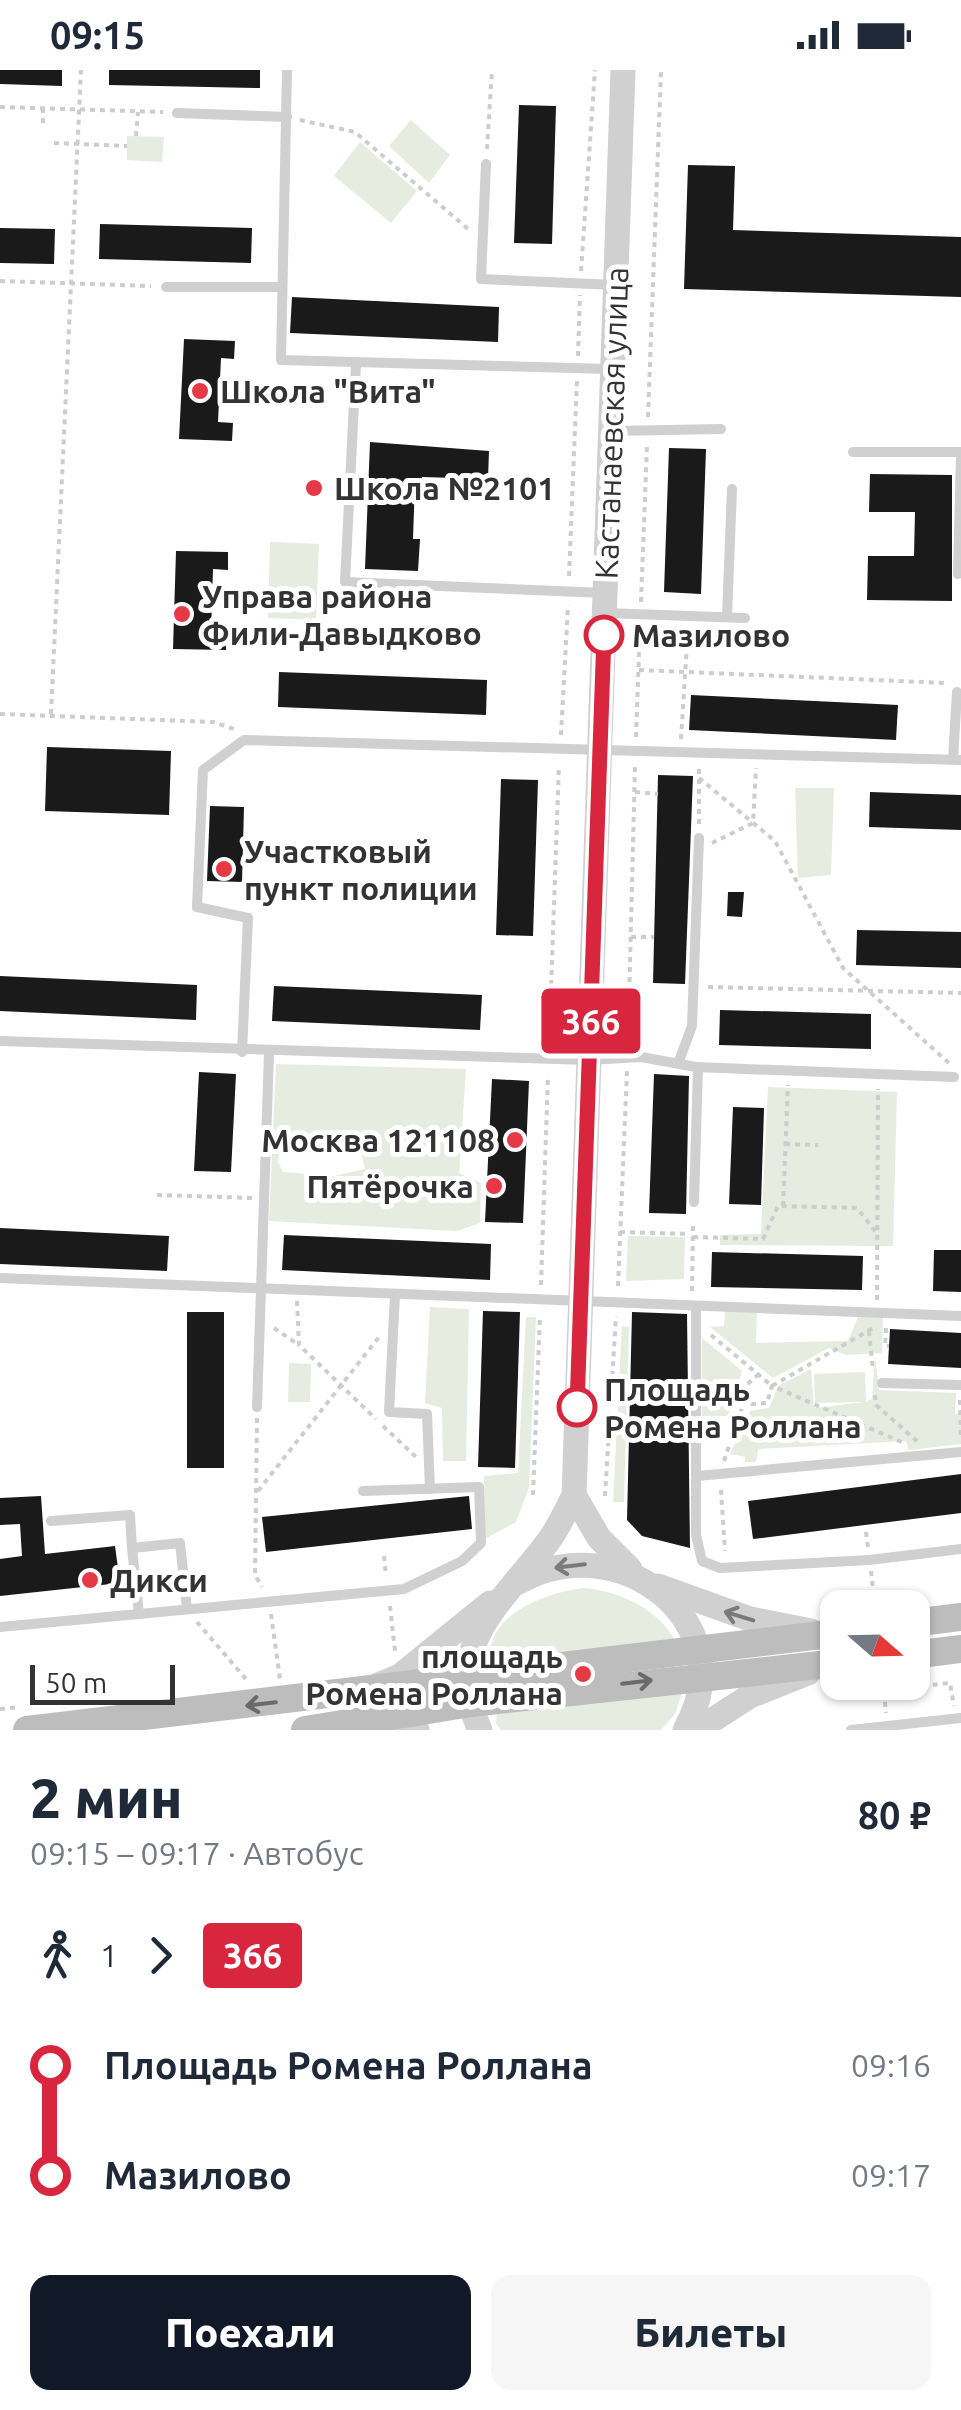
<!DOCTYPE html>
<html lang="ru">
<head>
<meta charset="utf-8">
<style>
  body { margin:0; font-family:Ubuntu,sans-serif; background:#f6f6f7; color:#1f2937; height:100vh; display:flex; flex-direction:column; font-size:38px; white-space:nowrap }
  * { box-sizing:border-box; margin:0 }
  p { font-size:32px; color:#747a83 }
  .icon { flex:none; width:55px; height:55px; fill:none; stroke:currentColor; stroke-width:2; stroke-linecap:round; stroke-linejoin:round }
  .map { position:relative; height:1660px; overflow:hidden }
  .details { display:flex; flex-direction:column; background:#fff; flex:1 }
  .details>* { flex:none }
  .badge { padding:0 20px; border-radius:8px; font-size:35px; line-height:65px }
  .needle { width:65px; rotate:110deg }
  .tools { position:absolute; left:820px; top:1520px; display:grid; gap:20px }
  .tools a { display:grid; place-items:center; width:110px; height:110px; border-radius:20px; background:#fff; box-shadow:0 2px 8px #0004; font-size:50px }
  .scale { position:absolute; left:30px; bottom:25px; width:145px; box-sizing:border-box; padding-left:10px; border:5px solid #333; border-top:0; font-size:28px; line-height:35px; white-space:nowrap; color:#333; -webkit-text-stroke:8px #fff; paint-order:stroke }
  .map>.badge { position:absolute; translate:-50% -50%; box-shadow:0 0 0 5px #fff }
  .legs { display:flex; align-items:center; gap:15px; height:110px; padding:0 30px; font-size:32px }
  .legs p { margin-inline-start:auto }
  .overview { display:flex; align-items:center; justify-content:space-between; height:170px; padding:0 30px }
  h1 { font-size:55px; font-weight:800; line-height:75px }
  .button { display:flex; gap:20px; margin-top:auto; padding:20px 30px }
  .button a { flex:1; height:115px; border-radius:20px; background:#111827; color:#fff; font-size:40px; font-weight:800; line-height:115px; text-align:center }
  .button a+a { background:#f6f6f7; color:#1f2937 }
  ul { padding:0 30px; list-style:none }
  li { display:flex; align-items:center; gap:35px; height:110px; font-size:38px }
  li i { display:grid; place-items:center; width:15px; height:100%; margin:0 12px; background:currentColor }
  li i::after { content:''; width:25px; height:25px; margin:-12px; border:8px solid; border-radius:50%; background:#fff }
  li p { margin-inline-start:auto }
  li:first-child i { background:linear-gradient(#0000 50%,currentColor 0) }
  li:last-child i { background:linear-gradient(currentColor 50%,#0000 0) }
  .status { display:flex; justify-content:space-between; align-items:center; height:70px; padding:0 50px; background:#fff; direction:ltr }
  .status svg { height:28px; fill:currentColor }
  .map>svg:first-child { display:block }
  .green { fill:#e6ecdf; fill-rule:evenodd }
  .building { fill:#1a1a1a }
  .lines { fill:none; stroke-linecap:round; stroke-linejoin:round }
  .path { stroke:#cdcdcd; stroke-width:4; stroke-dasharray:5 5; stroke-linecap:butt }
  .service { stroke:#d0d0d0; stroke-width:10 }
  .tertiary { stroke:#d0d0d0; stroke-width:25 }
  .secondary { stroke:#bdbdbd; stroke-width:28 }
  .oneway { stroke:#7a7a7a }
  .oneway2 { stroke:#6a6a6a }
  .line-1-casing { stroke:#fff; stroke-width:22 }
  .line-1 { stroke:#d7263d; stroke-width:15 }
  .poi-dot { fill:#e63946; stroke:#fff; stroke-width:4 }
  .stop-1-dot { fill:#fff; stroke:#d7263d; stroke-width:5 }
  .labels { text-anchor:middle; dominant-baseline:central; stroke-width:10; stroke-linejoin:round; paint-order:stroke }
  .poi-label { font-size:32px; font-weight:bold; fill:#333; stroke:#fff; text-anchor:start }
  .street-label { font-size:32px; fill:#333; stroke:#fff }
  .stop-label { font-size:32px; font-weight:bold; fill:#333; stroke:#fff; text-anchor:start }
</style>
</head>
<body>
<div class="status"><b>09:15</b><svg viewBox="0 0 49 12"><path d="M0 12V9h3v3zM5 12V6h3v6zM10 12V3h3v9zM15 12V0h3v12zM26 1h20v11H26zM47 4h2v5h-2z"/></svg></div>
<div class="map">
<svg width="961" height="1660" viewBox="0 0 961 1660">
  <rect width="100%" height="100%" fill="#fff"/>
  <!-- green -->
  <g class="green">
    <path d="M411,50l39,35 -21,28 -40,-37z"/>
    <path d="M127,66l37,1 -2,25 -35,-2z"/>
    <path d="M360,72l57,49 -26,32 -57,-47z"/>
    <path d="M270,472l49,2 -3,76 -48,-2z"/>
    <path d="M795,718h39l-3,87 -33,3z"/>
    <path d="M276,994l190,5 -7,104 22,10 -1,40 -23,8 -188,-10zM300,1064l59,10 6,25 -31,7 -51,-4 -5,-10 3,-16z"/>
    <path d="M768,1017l129,5 -4,154 -173,-1v-10l41,-1z"/>
    <path d="M628,1166l57,1 -1,42 -58,2z"/>
    <path d="M430,1237l39,2 -3,152h-23l-1,-53 -17,-5z"/>
    <path d="M725,1241l32,1 -1,31 92,-2 10,-24h25l-1,36 -36,2 -17,-7 -56,30 -63,-51 14,-1z"/>
    <path d="M526,1247h10l-7,171 -13,34 -31,17 -1,-63 34,-3z"/>
    <path d="M622,1256l7,1 -5,175h-11z"/>
    <path d="M702,1268l40,33 -13,45h-27z"/>
    <path d="M875,1287l4,33 77,3 -1,21h6v30l-52,6 -3,-9 -148,8 -2,13h-11v-5l-15,-3 20,-43 19,-3 9,-22 33,-17 3,39 51,-6 -50,1 -1,-29 51,-2 1,29 6,-2z"/>
    <path d="M289,1293l22,1 -1,38h-22z"/>
    <path d="M584,1518c35,3 75,21 91,53l-184,23c-9,-49 56,-72 93,-76z"/>
    <path d="M684,1617l-9,27 -14,16h-161l-4,-7 1,-11z"/>
  </g>
  <!-- building -->
  <g class="building">
    <path d="M0,0h62v16l-62,-2z"/>
    <path d="M109,0h151v18l-151,-3z"/>
    <path d="M519,35l37,1 -4,138 -38,-1z"/>
    <path d="M688,95l47,1 -2,64 228,7v60l-277,-8z"/>
    <path d="M100,154l152,4 -1,35 -152,-4z"/>
    <path d="M0,158l55,1 -1,35 -54,-1z"/>
    <path d="M292,227l207,10 -1,35 -208,-9z"/>
    <path d="M184,269l51,2 -1,18 -13,-1 -3,64 15,1 -1,18 -53,-2z"/>
    <path d="M370,372l119,9 -1,28 -66,-2v4h-7l-2,58h7l-2,32 -53,-2z"/>
    <path d="M669,378l37,1 -5,145 -37,-2z"/>
    <path d="M870,404l82,1v126l-85,-1 1,-44h46l1,-44h-46z"/>
    <path d="M176,481l52,1v18l-15,-1 -2,64 15,1v16l-53,-1z"/>
    <path d="M279,602l208,8 -1,35 -208,-8z"/>
    <path d="M691,625l207,10 -2,35 -207,-10z"/>
    <path d="M47,677l124,4 -2,64 -124,-4z"/>
    <path d="M658,705l35,1 -8,208 -32,-1z"/>
    <path d="M501,709l37,1 -5,156 -37,-1z"/>
    <path d="M870,722l91,3v35l-92,-3z"/>
    <path d="M210,736l34,1 -2,75 -35,-1z"/>
    <path d="M728,822h16l-2,25 -15,-1z"/>
    <path d="M857,860l104,2v36l-105,-3z"/>
    <path d="M0,906l197,9 -1,35 -196,-9z"/>
    <path d="M274,916l208,9 -2,35 -208,-9z"/>
    <path d="M720,940l151,4v35l-152,-4z"/>
    <path d="M199,1002l37,2 -5,98 -37,-1z"/>
    <path d="M654,1004l35,2 -3,138 -37,-1z"/>
    <path d="M492,1009l37,2 -6,142 -38,-1z"/>
    <path d="M733,1037l31,1 -3,97 -32,-1z"/>
    <path d="M0,1158l169,8 -2,35 -167,-7z"/>
    <path d="M284,1165l207,9 -1,36 -208,-10z"/>
    <path d="M934,1180h27v42l-28,-1z"/>
    <path d="M712,1182l151,4 -1,34 -151,-3z"/>
    <path d="M483,1241l37,1 -5,156 -37,-1z"/>
    <rect x="187" y="1242" width="37" height="156"/>
    <path d="M632,1242l55,2 3,234 -48,-12 -15,-16z"/>
    <path d="M890,1259l71,4v35l-73,-4z"/>
    <path d="M961,1404v39l-208,26 -5,-38z"/>
    <path d="M41,1426l4,58 70,-8 5,37 -120,13v-37l22,-3 -2,-32 -20,1v-27z"/>
    <path d="M469,1426l3,33 -206,23 -4,-35z"/>
  </g>
  <g class="lines">
    <!-- path -->
    <g class="path">
      <path d="M0,37l163,5"/>
      <path d="M43,38v16"/>
      <path d="M300,50l55,12 113,97"/>
      <path d="M136,66l2,-24"/>
      <path d="M54,73l73,3"/>
      <path d="M487,79l5,-79"/>
      <path d="M581,201l14,-201"/>
      <path d="M0,211l151,5"/>
      <path d="M578,286l2,-61"/>
      <path d="M648,347l13,-347"/>
      <path d="M569,506l8,-196"/>
      <path d="M641,532l6,-156"/>
      <path d="M639,600l307,13"/>
      <path d="M0,644l213,8 21,7"/>
      <path d="M51,644l30,-644"/>
      <path d="M561,665l7,-130"/>
      <path d="M636,667l4,-111"/>
      <path d="M681,669l7,-110"/>
      <path d="M699,708l76,63 68,127 106,95"/>
      <path d="M635,722l23,2"/>
      <path d="M699,754v-56"/>
      <path d="M712,773l41,-20 3,-55"/>
      <path d="M631,867h23"/>
      <path d="M708,917l253,6"/>
      <path d="M628,972l7,-276"/>
      <path d="M549,975l10,-280"/>
      <path d="M785,1074l33,1"/>
      <path d="M157,1125l96,3"/>
      <path d="M783,1136l5,-121"/>
      <path d="M620,1162l70,2"/>
      <path d="M693,1167l70,2 15,-33 79,2 19,24"/>
      <path d="M541,1215l7,-210"/>
      <path d="M618,1216l9,-215"/>
      <path d="M692,1221l1,-68"/>
      <path d="M877,1230l1,-211"/>
      <path d="M297,1231l2,44 77,74"/>
      <path d="M274,1258l25,17"/>
      <path d="M886,1258l-1,18h4"/>
      <path d="M869,1261l4,40"/>
      <path d="M711,1265l61,51 101,-58"/>
      <path d="M759,1304l-16,14 2,11 7,5 15,-1 5,-17 132,57"/>
      <path d="M875,1325l1,10 42,37"/>
      <path d="M960,1330l1,40"/>
      <path d="M257,1348l-2,157 7,12"/>
      <path d="M383,1356l33,31"/>
      <path d="M724,1391l21,-62"/>
      <path d="M721,1420l4,61"/>
      <path d="M258,1421l121,-154"/>
      <path d="M533,1425l7,-180"/>
      <path d="M605,1426l11,-180"/>
      <path d="M866,1462l2,15"/>
      <path d="M384,1486l2,20"/>
      <path d="M871,1501l4,37"/>
      <path d="M390,1536l5,45"/>
      <path d="M271,1544l9,65"/>
      <path d="M197,1552l49,57"/>
      <path d="M883,1612l3,31"/>
      <path d="M883,1620l67,-7 4,23"/>
      <path d="M0,1639l20,-2"/>
    </g>
    <!-- service -->
    <g class="service">
      <path d="M287,0l-6,290 329,9"/>
      <path d="M177,43l110,4"/>
      <path d="M486,94l-5,115 134,6"/>
      <path d="M166,217h115"/>
      <path d="M356,294l-11,218 260,11"/>
      <path d="M612,361l109,-2"/>
      <path d="M853,382h108"/>
      <path d="M958,504l3,-120"/>
      <path d="M606,543l139,5"/>
      <path d="M727,547l5,-128"/>
      <path d="M953,689l4,-67"/>
      <path d="M0,971l589,19 52,-3 55,10 258,10"/>
      <path d="M242,982l6,-134 -51,-11 6,-137 41,-30 717,20"/>
      <path d="M679,991l13,-35 7,-188"/>
      <path d="M694,1132l4,-135"/>
      <path d="M0,1208l961,38"/>
      <path d="M395,1225l-6,117 38,2 3,75"/>
      <path d="M696,1236v229l6,26 18,7 149,-8 92,-11"/>
      <path d="M882,1313l78,2"/>
      <path d="M257,1337l12,-354"/>
      <path d="M697,1406l264,-24"/>
      <path d="M51,1451l79,-6 2,33"/>
      <path d="M139,1544l-7,-66 48,-5 7,66"/>
      <path d="M0,1557l404,-38 58,-28 19,-18 -2,-56 -116,4"/>
      <path d="M851,1660l110,-12"/>
    </g>
    <!-- tertiary -->
    <g class="tertiary">
      <path d="M574,1425l25,43 31,31"/>
      <path d="M519,1512c100,-57 227,41 166,148"/>
      <path d="M658,1516l92,33 61,12"/>
      <path d="M378,1615l22,-9 90,-73"/>
      <path d="M376,1654l41,6"/>
      <path d="M480,1660c-39,-84 22,-127 67,-187 11,-14 19,-32 27,-48l49,-1425"/>
      <path d="M697,1660l53,-34 58,-23"/>
    </g>
    <!-- secondary -->
    <g class="secondary">
      <path d="M912,1553l49,-6"/>
      <path d="M912,1585l49,-6"/>
      <path d="M27,1660l811,-97"/>
      <path d="M305,1660l166,-27 367,-40"/>
    </g>
  </g>
  <!-- one-way arrows -->
  <defs><path id="oneway-shaft" d="M-6 0H5M1.5-3L5.5 0L1.5 3" fill="none" stroke-width="1.6" stroke-linecap="round" stroke-linejoin="round" transform="scale(2.5)"/></defs>
  <g class="oneway">
    <use href="#oneway-shaft" transform="translate(570 1496) rotate(173)"/>
    <use href="#oneway-shaft" transform="translate(739 1546) rotate(-163)"/>
  </g>
  <g class="oneway2">
    <use href="#oneway-shaft" transform="translate(637 1612) rotate(-7)"/>
    <use href="#oneway-shaft" transform="translate(261 1634) rotate(173)"/>
  </g>
  <g class="lines">
    <!-- line-1 casing -->
    <g class="line-1-casing">
      <path id="line-1" d="M577,1337l27,-772"/>
    </g>
    <!-- line-1 -->
    <use href="#line-1" class="line-1"/>
  </g>
  <!-- markers -->
  <g class="poi-dot">
    <circle cx="200" cy="321" r="10"/>
    <circle cx="314" cy="418" r="10"/>
    <circle cx="182" cy="544" r="10"/>
    <circle cx="224" cy="799" r="10"/>
    <circle cx="515" cy="1070" r="10"/>
    <circle cx="494" cy="1116" r="10"/>
    <circle cx="90" cy="1510" r="10"/>
    <circle cx="583" cy="1604" r="10"/>
  </g>
  <g class="stop-1-dot">
    <circle cx="604" cy="565" r="18"/>
    <circle cx="577" cy="1337" r="18"/>
  </g>
  <g class="labels">
    <!-- poi labels -->
    <g class="poi-label">
      <text x="220" y="321">Школа "Вита"</text>
      <text x="334" y="418">Школа №2101</text>
      <text x="202" y="526">Управа района<tspan x="202" dy="37">Фили-Давыдково</tspan></text>
      <text x="244" y="781">Участковый<tspan x="244" dy="37">пункт полиции</tspan></text>
      <text x="495" y="1070" text-anchor="end">Москва 121108</text>
      <text x="474" y="1116" text-anchor="end">Пятёрочка</text>
      <text x="110" y="1510">Дикси</text>
      <text x="563" y="1586" text-anchor="end">площадь<tspan x="563" dy="37">Ромена Роллана</tspan></text>
    </g>
    <!-- street labels -->
    <g class="street-label">
      <text transform="translate(611 353) rotate(-88)">Кастанаевская улица</text>
    </g>
    <!-- stop labels -->
    <g class="stop-label">
      <text x="632" y="565">Мазилово</text>
      <text x="604" y="1319">Площадь<tspan x="604" dy="37">Ромена Роллана</tspan></text>
    </g>
  </g>
</svg>
<div class="tools">
<a><svg class="needle" viewBox="-14 -14 28 28"><path d="M0-13l5 13h-10z" fill="#e53935"/><path d="M0 13l5-13h-10z" fill="#747a83"/></svg></a>
</div>
<div class="scale">50 m</div>
<b class="badge" style="left:591px;top:951px;background:#d7263d;color:#fff">366</b>
</div>
<section class="details">
<div class="overview"><div><h1>2 мин</h1><p>09:15 – 09:17 · Автобус</p></div><b>80 ₽</b></div>
<div class="legs"><svg class="icon" aria-label="walk" viewBox="0 0 24 24"><circle cx="13" cy="4" r="2"/><path d="M13 8l-2 6 4 7M11 14l-3 7M7 12l3-4h3l4 4"/></svg>1<svg class="icon" aria-label="forward" viewBox="0 0 24 24"><path d="M9 5l7 7-7 7"/></svg><b class="badge" style="background:#d7263d;color:#fff">366</b></div>
<ul>
<li><i style="color:#d7263d"></i><b>Площадь Ромена Роллана</b><p>09:16</p></li>
<li><i style="color:#d7263d"></i><b>Мазилово</b><p>09:17</p></li>
</ul>
<div class="button"><a>Поехали</a><a>Билеты</a></div>
</section>
</body>
</html>
